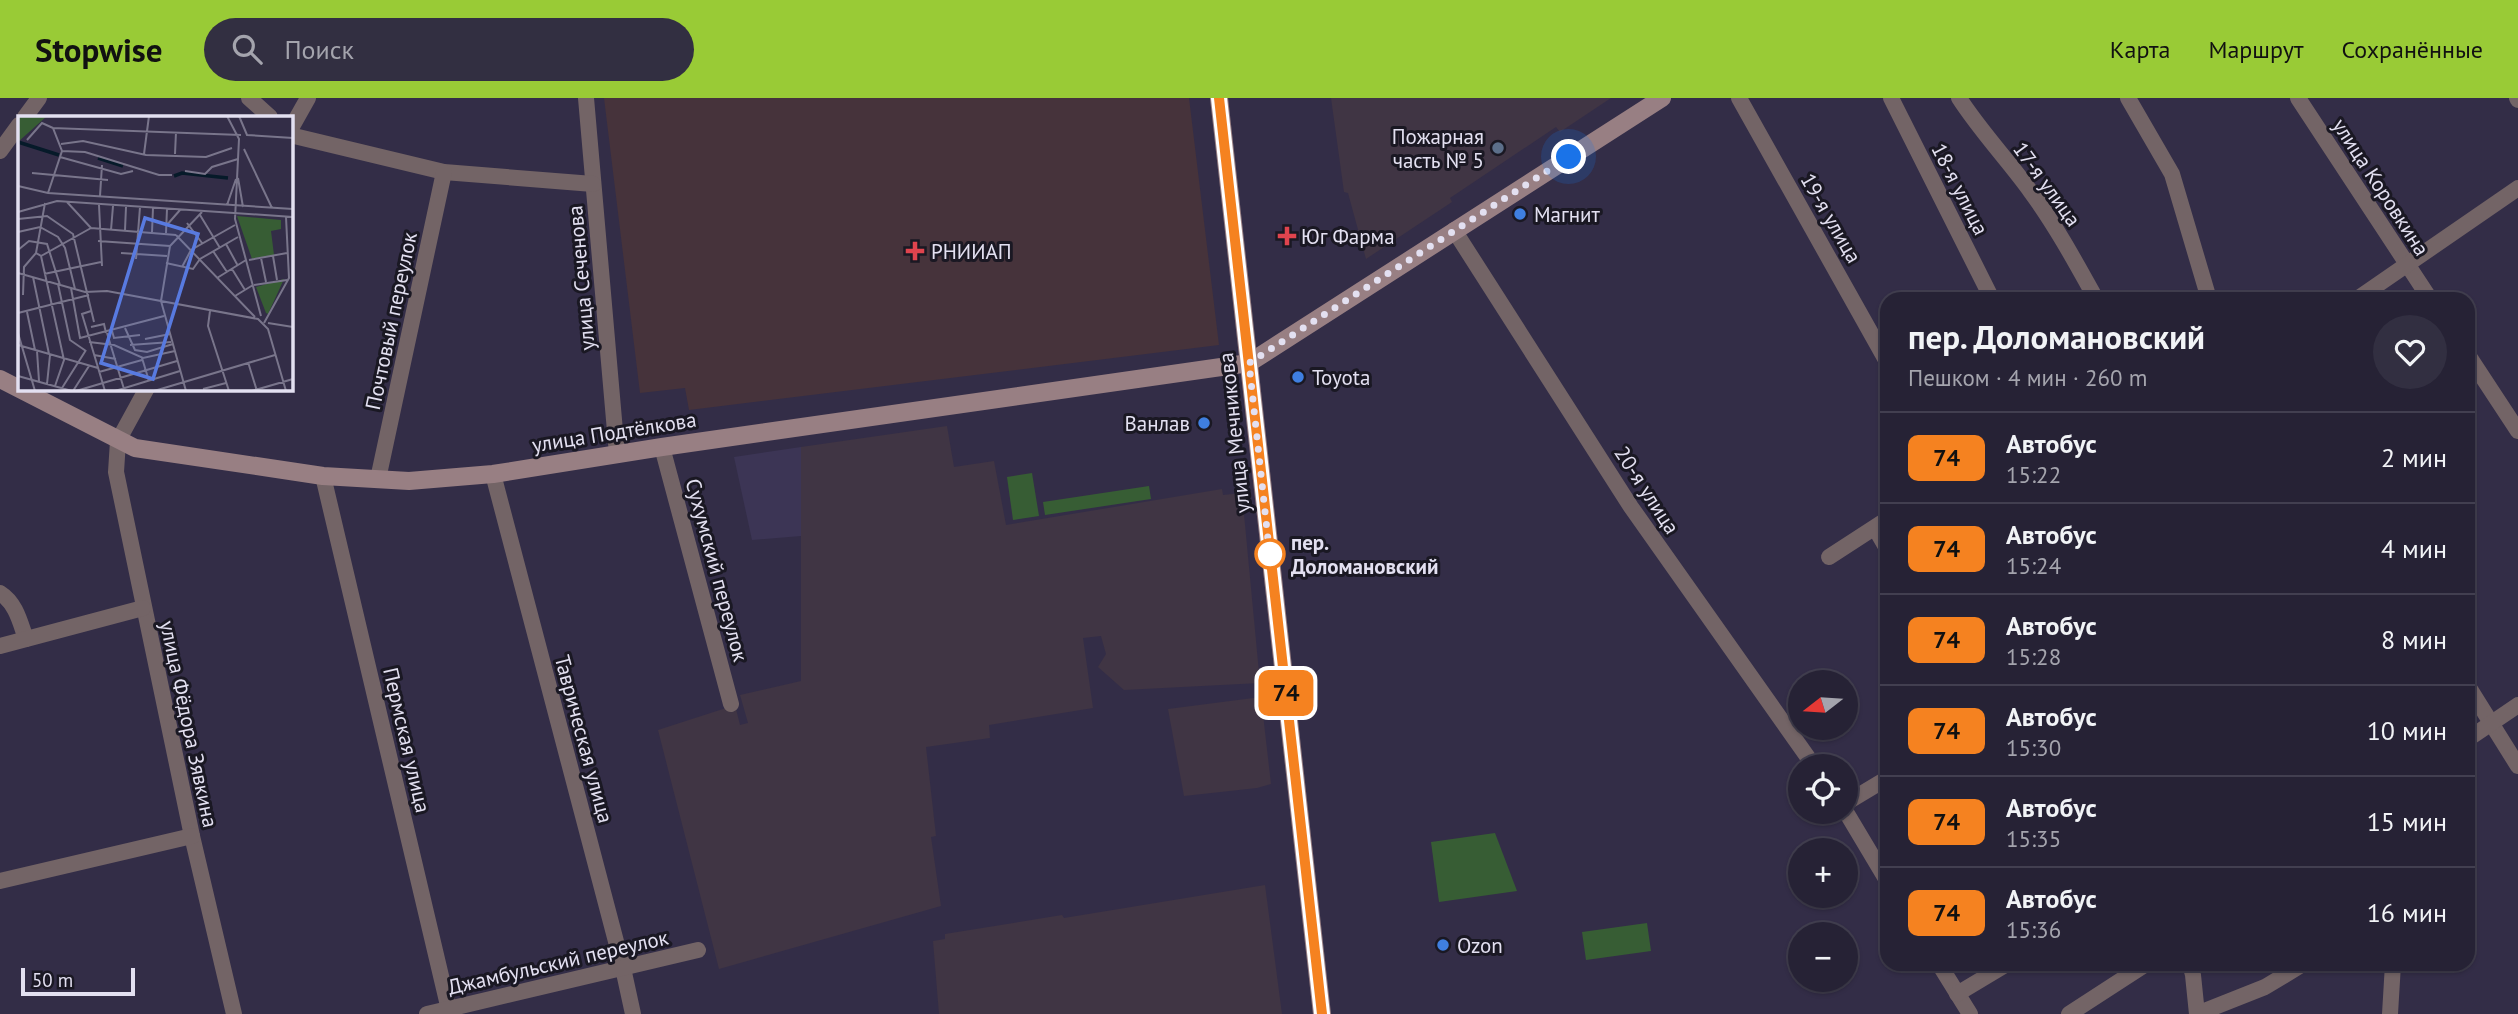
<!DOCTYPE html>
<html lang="ru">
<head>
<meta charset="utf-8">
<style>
  body { margin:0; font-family:"PT Sans",sans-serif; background:#322f41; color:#f1f3f6; height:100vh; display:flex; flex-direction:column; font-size:26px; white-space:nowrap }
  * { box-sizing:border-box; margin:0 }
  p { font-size:23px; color:#a4a4ad }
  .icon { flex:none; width:38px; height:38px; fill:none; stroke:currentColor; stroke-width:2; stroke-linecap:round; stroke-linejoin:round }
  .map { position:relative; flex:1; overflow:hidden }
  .side { position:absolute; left:1880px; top:194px; width:595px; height:679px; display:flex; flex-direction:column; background:#262235; border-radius:21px; box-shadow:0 2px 5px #0004,0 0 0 2px #423f50 }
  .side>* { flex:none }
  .badge { padding:0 14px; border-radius:10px; font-size:24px; line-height:46px }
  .needle { width:46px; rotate:253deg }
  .controls { position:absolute; left:1788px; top:572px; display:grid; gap:14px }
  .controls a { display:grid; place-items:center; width:70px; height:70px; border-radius:50%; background:#262235; box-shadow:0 2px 5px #0004,0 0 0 2px #423f50; font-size:35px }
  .scale { position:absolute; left:21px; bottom:18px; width:114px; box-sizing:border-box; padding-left:7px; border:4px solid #e3e0f1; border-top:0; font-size:19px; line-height:24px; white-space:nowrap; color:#e3e0f1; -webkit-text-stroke:5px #1a1823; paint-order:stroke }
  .you { position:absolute; width:35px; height:35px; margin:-18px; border:5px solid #fff; border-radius:50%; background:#1a73e8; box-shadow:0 0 0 10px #1a73e833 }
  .map>.badge { position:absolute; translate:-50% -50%; box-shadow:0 0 0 4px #fff }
  .round { display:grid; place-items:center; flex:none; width:74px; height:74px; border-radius:37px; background:#322f41 }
  .headline { display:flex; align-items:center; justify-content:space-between; height:119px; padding:0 28px }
  h1 { font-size:33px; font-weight:700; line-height:52px }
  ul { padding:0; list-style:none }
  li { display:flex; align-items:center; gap:21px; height:91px; padding:0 28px; border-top:2px solid #423f50 }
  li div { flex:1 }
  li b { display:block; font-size:26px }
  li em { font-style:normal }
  li .badge { min-width:77px; font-weight:700; text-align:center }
  header { display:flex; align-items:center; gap:42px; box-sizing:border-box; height:98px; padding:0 35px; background:#99cb36; color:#111 }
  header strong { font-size:33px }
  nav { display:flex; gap:38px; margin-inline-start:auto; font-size:24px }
  .search { width:490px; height:63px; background:#322f41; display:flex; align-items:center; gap:18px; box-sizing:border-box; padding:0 24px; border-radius:38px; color:#a4a4ad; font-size:26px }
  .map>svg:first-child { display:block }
  .built { fill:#3c3555 }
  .industrial { fill:#403544 }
  .medical { fill:#46333b }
  .green { fill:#375d34 }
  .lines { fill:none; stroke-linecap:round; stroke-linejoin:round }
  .street { stroke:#736466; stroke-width:16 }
  .secondary { stroke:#987f83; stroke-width:18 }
  .line-casing { stroke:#fff; stroke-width:16 }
  .line { stroke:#f58220; stroke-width:10 }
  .walk { stroke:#e3e0f1; stroke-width:7; stroke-dasharray:0 12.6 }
  .service-dot { fill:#5c6f8a; stroke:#1a1823; stroke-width:2.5 }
  .shop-dot { fill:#3f7fe0; stroke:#1a1823; stroke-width:2.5 }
  .health-dot { fill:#e0444e; stroke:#1a1823; stroke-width:2.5 }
  .stop-dot { fill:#fff; stroke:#f58220; stroke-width:3.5 }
  .labels { text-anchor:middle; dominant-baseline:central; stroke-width:6; stroke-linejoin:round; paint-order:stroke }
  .poi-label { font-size:21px; fill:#e3e0f1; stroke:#1a1823; text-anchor:start }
  .street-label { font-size:21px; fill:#e3e0f1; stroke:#1a1823 }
  .stop-label { font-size:21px; font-weight:bold; fill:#e3e0f1; stroke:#1a1823; text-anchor:start }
  .inset-river { fill:none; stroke:#061a29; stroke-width:3.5 }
  .inset-road { fill:none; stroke:#79758b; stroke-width:2 }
  .view { fill:#587ae0; fill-opacity:0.15; stroke:#587ae0; stroke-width:3.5 }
  .inset-edge { fill:none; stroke:#e3e0f1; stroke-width:3.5 }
</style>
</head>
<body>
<header>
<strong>Stopwise</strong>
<div class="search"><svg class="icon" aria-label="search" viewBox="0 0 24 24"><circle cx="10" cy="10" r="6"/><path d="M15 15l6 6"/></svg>Поиск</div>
<nav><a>Карта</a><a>Маршрут</a><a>Сохранённые</a></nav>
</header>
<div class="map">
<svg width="2518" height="916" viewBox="0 0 2518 916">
  <rect width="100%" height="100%" fill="#332d47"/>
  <!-- built -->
  <path class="built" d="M801,349v89l-49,4 -18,-83z"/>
  <!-- industrial -->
  <g class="industrial">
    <path d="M1331,0h280l-51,34 -4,-5 -106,71 2,4 -86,57 -18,-66 -4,-1z"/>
    <path d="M947,328l7,41 40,-6 12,64 216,-36 1,6 19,-2 18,190 -136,7 -26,-23 8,-13 -5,-18 -18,2 10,70 -104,17 1,13 -64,9 10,89 -5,1 10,69 -222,63 -61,-239 65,-21h13l4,16 8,-2 -8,-28 61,-14v-234z"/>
    <path d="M1261,599l10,87 -14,4 -73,8 -16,-87z"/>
    <path d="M1265,787l17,129h-343l-6,-73 12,-2v-5l117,-19 2,3z"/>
  </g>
  <!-- medical -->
  <path class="medical" d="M604,0h585l30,247 -530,65 -4,-22 -45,5z"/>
  <!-- green -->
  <g class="green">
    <path d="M1032,375l7,43 -26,4 -6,-43z"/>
    <path d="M1149,388l2,13 -106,16 -2,-13z"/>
    <path d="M1495,735l22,58 -78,11 -8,-60z"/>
    <path d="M1647,825l4,28 -65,9 -4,-28z"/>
  </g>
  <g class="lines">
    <!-- street -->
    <g class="street">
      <path d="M249,0l21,19"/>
      <path d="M586,0l31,356"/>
      <path d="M1739,0l147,262"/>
      <path d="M1891,0l101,201"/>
      <path d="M1959,0c22,34 49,62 72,94 25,34 45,71 65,107"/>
      <path d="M2128,0l44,76 37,125"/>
      <path d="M2298,0l132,201"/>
      <path d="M2517,0l1,2"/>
      <path d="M25,19l14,-19"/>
      <path d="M290,32l18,-32"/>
      <path d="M290,37l154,37 149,12"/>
      <path d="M0,53l19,-26"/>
      <path d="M1454,132l177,277 183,259"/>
      <path d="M2357,201l161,-111"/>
      <path d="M2468,257l50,76"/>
      <path d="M147,290l-29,53 -2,31 76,364 42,178"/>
      <path d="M662,349l69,257"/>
      <path d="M493,376l130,494 10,46"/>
      <path d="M323,378l127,538"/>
      <path d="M378,381l66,-307"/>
      <path d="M1875,430l11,19"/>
      <path d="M1829,459l57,-37"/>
      <path d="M0,495c16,10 20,29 26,46"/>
      <path d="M0,548l143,-38"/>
      <path d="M2468,588l50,80"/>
      <path d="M2468,641l50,-34"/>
      <path d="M1846,705l40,-24"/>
      <path d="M1846,714l40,67"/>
      <path d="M0,783l192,-45"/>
      <path d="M1939,866l31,50"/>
      <path d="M2190,866l3,11 4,39 68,-27 38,-23"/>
      <path d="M1957,896l50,-30"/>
      <path d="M427,916l271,-64"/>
      <path d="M2069,916l77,-50"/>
      <path d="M2390,916l3,-50"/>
    </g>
    <!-- secondary -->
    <g class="secondary">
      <path d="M1219,0l103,916"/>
      <path d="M0,281l135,69 188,28 86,5 84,-7 169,-27 587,-84 413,-265"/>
    </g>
  </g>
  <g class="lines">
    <!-- line casing -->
    <g class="line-casing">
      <path id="line" d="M1219,0l103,916"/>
    </g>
    <!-- line -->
    <use href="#line" class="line"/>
    <!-- walk -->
    <path class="walk" d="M1270,456v4l-21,-195 320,-206"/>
  </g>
  <!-- markers -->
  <circle class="service-dot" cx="1498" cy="50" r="7"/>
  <g class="shop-dot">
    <circle cx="1520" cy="116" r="7"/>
    <circle cx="1298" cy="279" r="7"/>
    <circle cx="1204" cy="325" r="7"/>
    <circle cx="1443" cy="847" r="7"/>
  </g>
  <g class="health-dot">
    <path d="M1283.5 127.5h7v7h7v7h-7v7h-7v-7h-7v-7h7z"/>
    <path d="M911.5 142.5h7v7h7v7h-7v7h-7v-7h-7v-7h7z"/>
  </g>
  <circle class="stop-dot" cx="1270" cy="456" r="14"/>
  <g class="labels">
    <!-- poi labels -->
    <g class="poi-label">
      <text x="1484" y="38" text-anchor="end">Пожарная<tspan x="1484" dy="24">часть № 5</tspan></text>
      <text x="1534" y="116">Магнит</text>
      <text x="1301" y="138">Юг Фарма</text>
      <text x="931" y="153">РНИИАП</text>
      <text x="1312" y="279">Toyota</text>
      <text x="1190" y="325" text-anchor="end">Ванлав</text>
      <text x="1457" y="847">Ozon</text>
    </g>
    <!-- street labels -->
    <g class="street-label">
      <text transform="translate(2047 86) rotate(54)">17-я улица</text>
      <text transform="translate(2381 89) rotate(57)">улица Коровкина</text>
      <text transform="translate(1960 91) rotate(63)">18-я улица</text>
      <text transform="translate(1831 120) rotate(60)">19-я улица</text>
      <text transform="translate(581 180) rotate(-95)">улица Сеченова</text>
      <text transform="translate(391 223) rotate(-78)">Почтовый переулок</text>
      <text transform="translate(614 334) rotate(-9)">улица Подтёлкова</text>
      <text transform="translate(1234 335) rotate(-96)">улица Мечникова</text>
      <text transform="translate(1647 392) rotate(57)">20-я улица</text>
      <text transform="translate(717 472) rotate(75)">Сухумский переулок</text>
      <text transform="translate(189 626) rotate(78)">улица Фёдора Зявкина</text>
      <text transform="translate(584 641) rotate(75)">Таврическая улица</text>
      <text transform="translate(407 642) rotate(77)">Пермская улица</text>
      <text transform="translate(558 864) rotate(-13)">Джамбульский переулок</text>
    </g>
    <!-- stop labels -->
    <g class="stop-label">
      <text x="1291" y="444">пер.<tspan x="1291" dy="24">Доломановский</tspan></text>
    </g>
  </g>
  <!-- overview -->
  <g transform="translate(18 18)">
    <rect width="275" height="275" fill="#332d47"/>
    <path d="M0,0h29l-29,26zM219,100l44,4v9l-10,2 3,24 -22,4zM266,163l-16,35 -2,-1 -10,-26z" fill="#375d34"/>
    <path class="inset-river" d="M0,26l41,13M80,42l25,8M156,60l8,-3 46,5"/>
    <path class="inset-road" d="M209,0l12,23 -4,80 26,97M221,0l8,19 46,3M9,24l15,-17 11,5M43,28l22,-3 63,14 60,2 26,-9M226,33l28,59M44,35l23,1 74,23h13M126,38l5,-38M157,38l1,-22M42,41l61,17 12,-3M167,55l20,3 7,-7 26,-8M14,57l76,7M220,62l5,29M0,70l30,7 245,16M30,77l14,-42 -9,-23 188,7M82,80l2,-31M49,86l24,26M81,89l3,61M209,89l9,-26M0,96l39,-11 236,16M182,99l20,33M0,103l29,-3 26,18 21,88M169,107l15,20M148,110l14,-16M73,112l85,7M93,114l2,-24M107,114l1,-23M0,116l22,-5 18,10 7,11 10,41M134,116l1,-24M148,117l1,-24M158,119l79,82M80,125l72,5M208,128l12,22M0,134l11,-9 18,3 13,41M195,135l14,21M18,137l9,-50M103,137l46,3M23,140l50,-28M255,140l4,24M243,142l5,24M118,143l4,-52M231,144l38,-7M148,147l27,6 7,-10 38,-22M164,151l9,-17 44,-25M214,153l13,21M0,157l67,19 22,-1 151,28 10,10 18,62M26,158l57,-12M15,161l16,77M199,162l29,-18M40,168l12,56 16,11M236,169l33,-5M53,172l9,50 84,-22M5,179l1,-28 12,-14 5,3 23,104 -9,26M217,180l18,-11M73,195l-9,3 23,77M192,195l-2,15 21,65M9,196l8,38M0,197l71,-18M246,207l25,-45 -3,-61M250,207l25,4M73,211l13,-3 2,9M107,212l10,22 12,2 26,-8M94,215l2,7 26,-3M0,217l17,58M89,217l17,56M127,223l25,-5M71,226l25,3 29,13 32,-7M0,229l80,23M112,229l41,-3M19,235l2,30M76,239l22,4M124,242l7,23M230,246l9,29M81,256l43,-12M0,260l54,15M29,268l3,-29M44,272l24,-38M185,273l23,-6M55,275l16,-25M58,275l101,-30M97,275l65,-20M136,275l121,-36M168,275l-25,-90 9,-55 32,-34M234,275l41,-12"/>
    <path class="view" d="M127,102l53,16 -45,145 -52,-16z"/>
    <rect width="275" height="275" class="inset-edge"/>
  </g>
</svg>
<div class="controls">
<a><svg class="needle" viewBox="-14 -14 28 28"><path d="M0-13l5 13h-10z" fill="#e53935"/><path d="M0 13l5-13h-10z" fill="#a4a4ad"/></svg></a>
<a><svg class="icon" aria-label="locate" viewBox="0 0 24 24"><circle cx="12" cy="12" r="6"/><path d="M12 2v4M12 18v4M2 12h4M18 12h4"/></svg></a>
<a>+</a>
<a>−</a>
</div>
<div class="scale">50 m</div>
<div class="you" style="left:1569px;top:59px"></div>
<b class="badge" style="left:1286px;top:595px;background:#f58220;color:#111">74</b>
<section class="side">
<div class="headline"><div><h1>пер. Доломановский</h1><p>Пешком · 4 мин · 260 m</p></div><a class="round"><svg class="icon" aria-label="heart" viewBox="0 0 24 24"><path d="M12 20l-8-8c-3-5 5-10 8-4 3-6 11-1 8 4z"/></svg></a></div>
<ul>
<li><span class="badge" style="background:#f58220;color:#111">74</span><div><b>Автобус</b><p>15:22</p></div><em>2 мин</em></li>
<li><span class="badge" style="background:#f58220;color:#111">74</span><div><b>Автобус</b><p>15:24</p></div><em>4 мин</em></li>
<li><span class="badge" style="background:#f58220;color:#111">74</span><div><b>Автобус</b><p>15:28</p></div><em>8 мин</em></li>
<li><span class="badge" style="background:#f58220;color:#111">74</span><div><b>Автобус</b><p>15:30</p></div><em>10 мин</em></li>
<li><span class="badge" style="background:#f58220;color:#111">74</span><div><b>Автобус</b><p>15:35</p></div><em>15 мин</em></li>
<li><span class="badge" style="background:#f58220;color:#111">74</span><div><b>Автобус</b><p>15:36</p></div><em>16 мин</em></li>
</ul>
</section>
</div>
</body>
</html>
